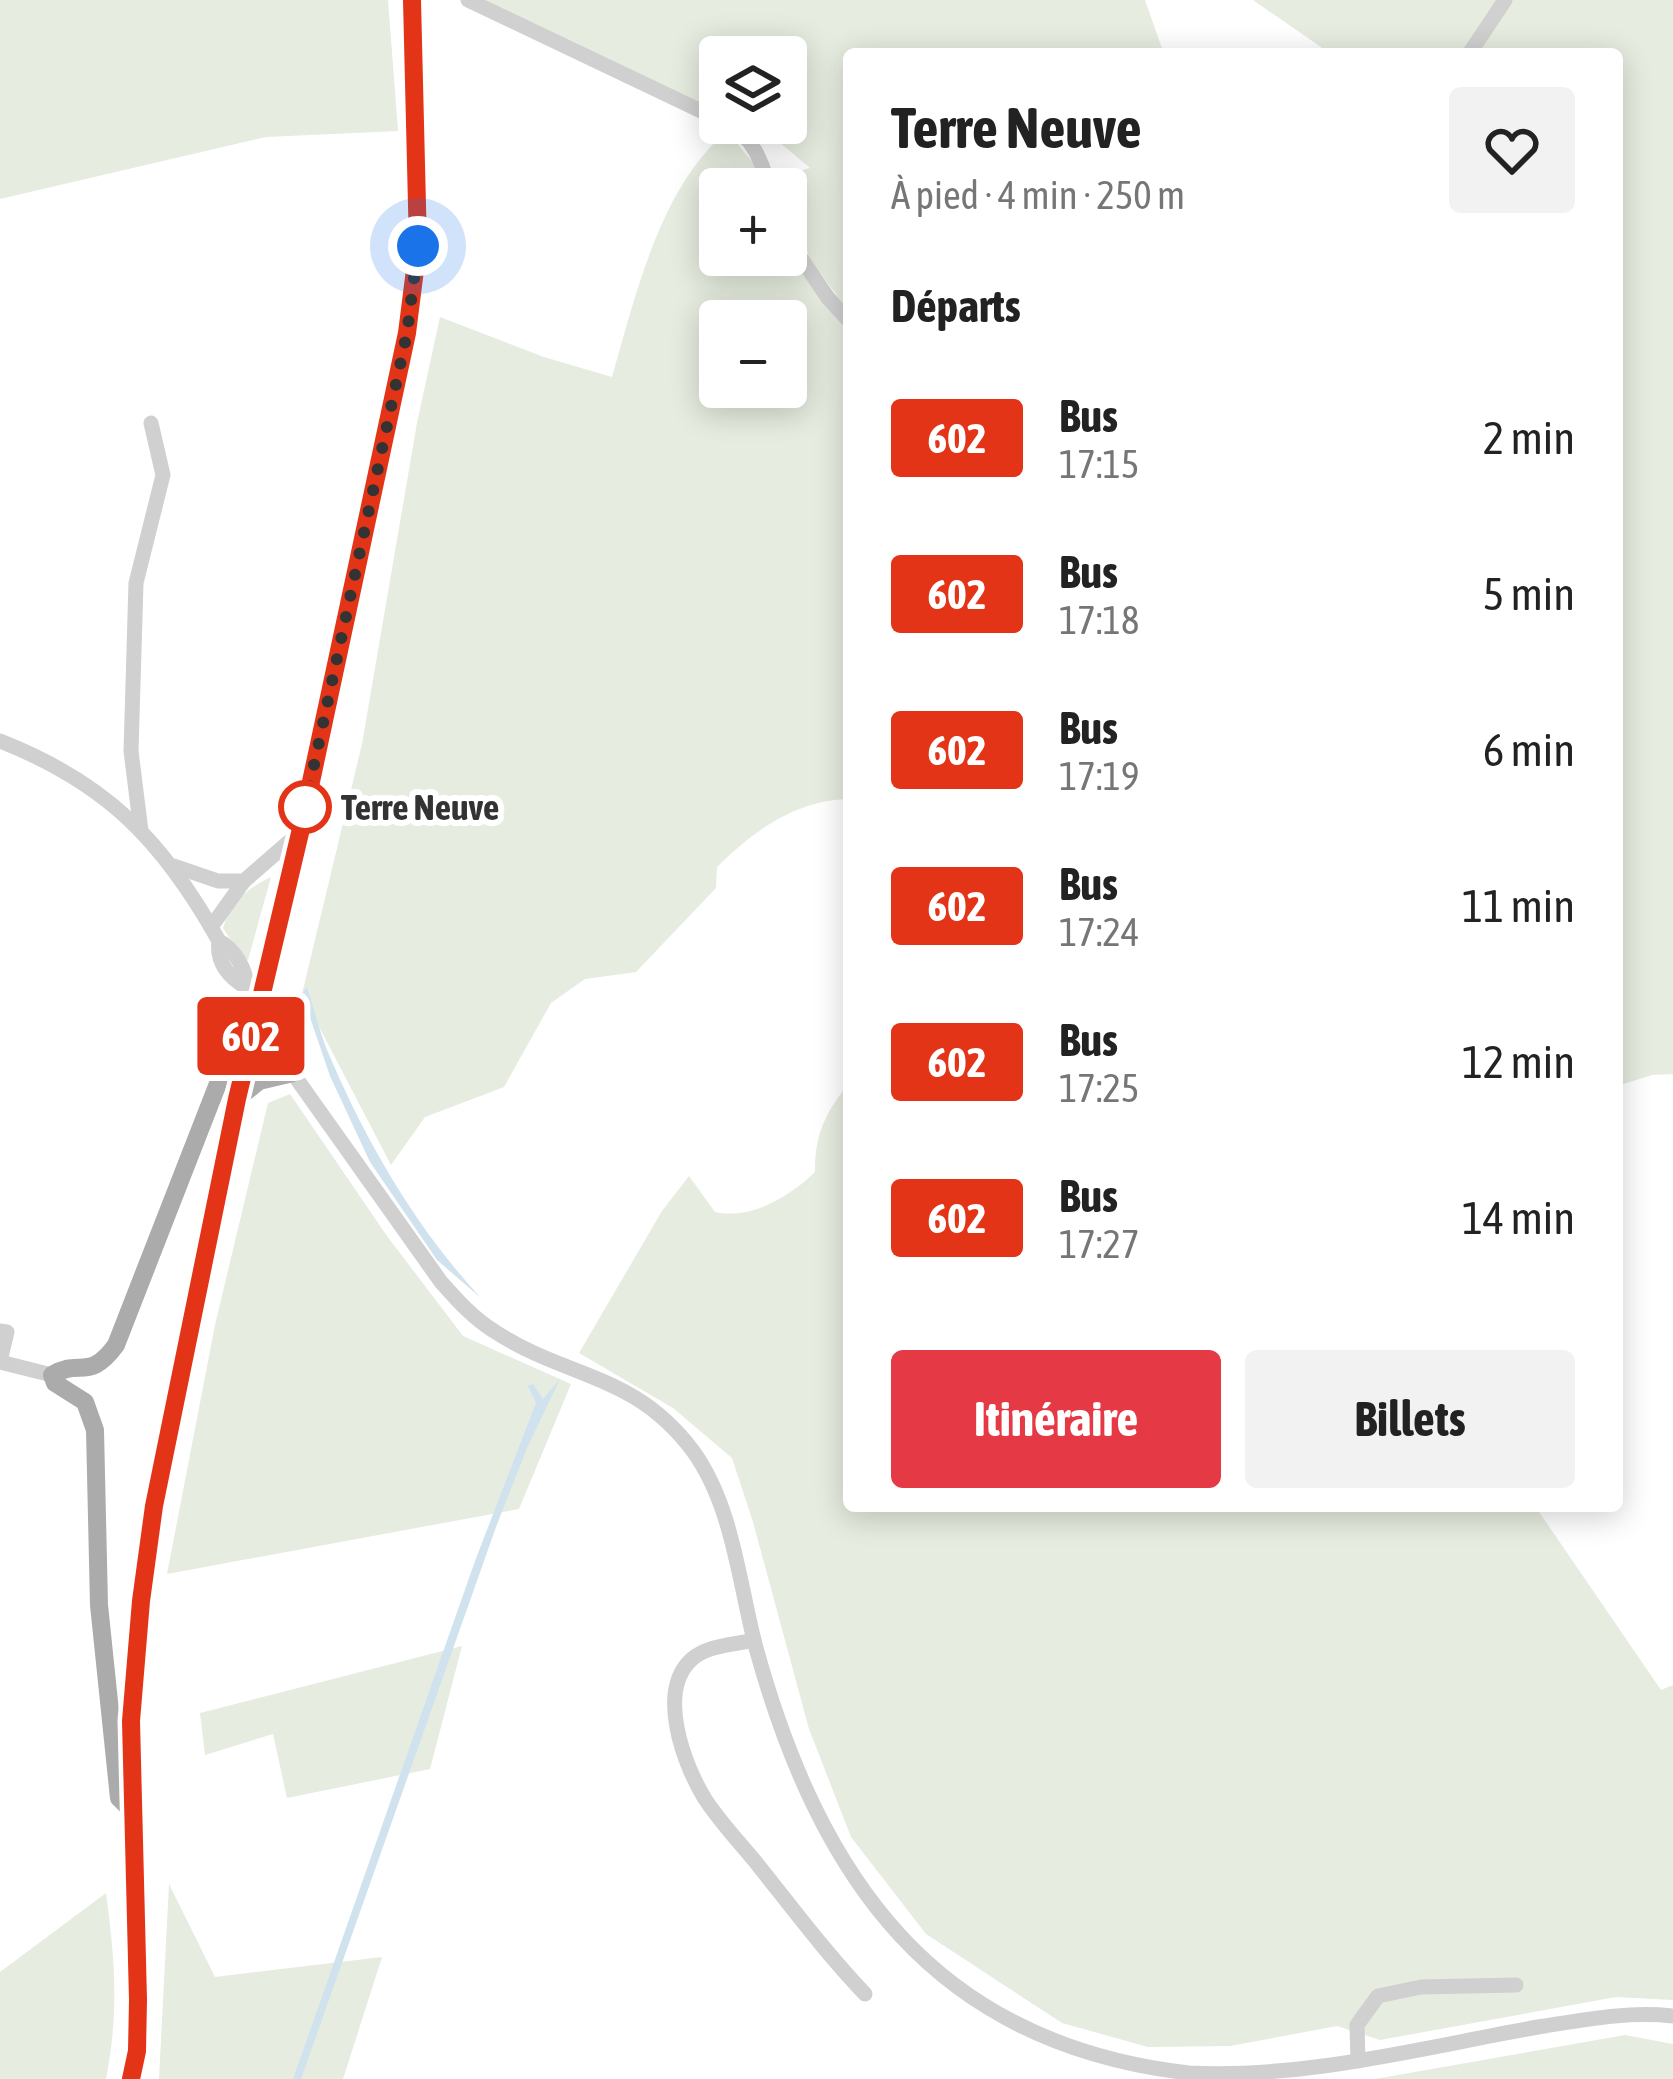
<!DOCTYPE html>
<html lang="fr">
<head>
<meta charset="utf-8">
<style>
  body { margin:0; font-family:"Asap Condensed",sans-serif; background:#f2f2f2; color:#222; height:100vh; display:flex; flex-direction:column; font-size:45px; white-space:nowrap }
  * { box-sizing:border-box; margin:0 }
  p { font-size:39px; color:#767676 }
  .icon { flex:none; width:66px; height:66px; fill:none; stroke:currentColor; stroke-width:2; stroke-linecap:round; stroke-linejoin:round }
  .map { position:relative; flex:1; overflow:hidden }
  .side { position:absolute; left:843px; top:48px; width:780px; height:1464px; display:flex; flex-direction:column; background:#fff; border-radius:12px; box-shadow:0 6px 30px #0003 }
  .side>* { flex:none }
  .badge { padding:0 24px; border-radius:9px; font-size:42px; line-height:78px }
  .buttons { position:absolute; left:699px; top:36px; display:grid; gap:24px }
  .buttons a { display:grid; place-items:center; width:108px; height:108px; border-radius:12px; background:#fff; box-shadow:0 6px 30px #0003; font-size:60px }
  .you { position:absolute; width:60px; height:60px; margin:-30px; border:9px solid #fff; border-radius:50%; background:#1a73e8; box-shadow:0 0 0 18px #1a73e833 }
  .map>.badge { position:absolute; translate:-50% -50%; box-shadow:0 0 0 6px #fff }
  h2 { padding:0 48px; font-size:45px; line-height:108px }
  .round { display:grid; place-items:center; flex:none; width:126px; height:126px; border-radius:12px; background:#f2f2f2 }
  .overview { display:flex; align-items:center; justify-content:space-between; height:204px; padding:0 48px }
  h1 { font-size:57px; font-weight:700; line-height:90px }
  .primary-button { display:flex; gap:24px; margin-top:auto; padding:24px 48px }
  .primary-button a { flex:1; height:138px; border-radius:12px; background:#e63946; color:#fff; font-size:48px; font-weight:700; line-height:138px; text-align:center }
  .primary-button a+a { background:#f2f2f2; color:#222 }
  ul { padding:0; list-style:none }
  li { display:flex; align-items:center; gap:36px; height:156px; padding:0 48px }
  li div { flex:1 }
  li b { display:block; font-size:45px }
  li em { font-style:normal }
  li .badge { min-width:132px; font-weight:700; text-align:center }
  .map>svg:first-child { display:block }
  .green { fill:#e6ecdf; fill-rule:evenodd }
  .water { fill:#cfe2ee }
  .lines { fill:none; stroke-linecap:round; stroke-linejoin:round }
  .minor { stroke:#d0d0d0; stroke-width:15 }
  .major { stroke:#ababab; stroke-width:18 }
  .line-casing { stroke:#fff; stroke-width:27 }
  .line { stroke:#e43417; stroke-width:18 }
  .walk { stroke:#333; stroke-width:12; stroke-dasharray:0 21.6 }
  .stop-dot { fill:#fff; stroke:#e43417; stroke-width:6 }
  .labels { text-anchor:middle; dominant-baseline:central; stroke-width:12; stroke-linejoin:round; paint-order:stroke }
  .stop-label { font-size:36px; font-weight:bold; fill:#333; stroke:#fff; text-anchor:start }
</style>
</head>
<body>
<div class="map">
<svg width="1673" height="2079" viewBox="0 0 1673 2079">
  <rect width="100%" height="100%" fill="#fff"/>
  <!-- green -->
  <g class="green">
    <path d="M0,0h388l10,131 -132,6 -266,62z"/>
    <path d="M486,0h659l19,54h-315v745c-53,1 -96,32 -132,68l-1,21 -80,84 -51,7 -34,24 -47,84 -79,30 -34,48 -89,-171 60,-250 55,-321 23,-106 104,40 68,20c24,-83 48,-189 115,-246l40,49 43,-12 -38,-32 -30,-13h44v-66h-66v57l-216,-102zM720,189h66v19l17,26 6,24 30,40 -35,-34 -18,-41v32h-66zM720,321h66v66h-66z"/>
    <path d="M1253,0h420v1074l-21,1 -35,11v-1032h-286z"/>
    <path d="M271,877l-23,83 -6,-3 -19,-29c7,-26 25,-40 48,-51z"/>
    <path d="M849,1083v423h686l126,184 12,-5v315l-57,-3 -236,43 -43,-14 -107,20 -82,1 -86,-24 -136,-89 -75,-97 -42,-108 -56,-207 -21,-64 -59,-50 -94,-55 83,-142 27,-35 26,36c36,8 74,-15 100,-40 0,-38 10,-59 34,-89z"/>
    <path d="M290,1094l97,142 76,100 108,48 -52,125 -352,65 48,-249 53,-222z"/>
    <path d="M462,1646l-32,123 -143,29 -14,-64 -68,21 -5,-42z"/>
    <path d="M169,1884l46,93 167,-20 -39,122h-184z"/>
    <path d="M106,1893c9,67 13,119 0,186h-106v-107z"/>
    <path d="M1625,2035l48,9v35h-298z"/>
  </g>
  <!-- water -->
  <g class="water">
    <path d="M307,987c7,21 12,43 20,63 38,90 88,177 154,248l-44,-38 -67,-98 -40,-86 -28,-82z"/>
    <path d="M560,1379l-33,69 -31,79 -195,552h-8l182,-518 61,-158 -8,-17 5,-2 10,15z"/>
  </g>
  <g class="lines">
    <!-- minor -->
    <g class="minor">
      <path d="M468,0l252,120"/>
      <path d="M1469,54l36,-54"/>
      <path d="M726,123c27,13 36,39 44,66"/>
      <path d="M786,236l42,62 21,23"/>
      <path d="M0,741c107,42 163,100 219,200 16,8 28,30 28,47l37,73 157,221c16,18 32,36 53,49 73,48 140,41 199,120 40,55 46,133 63,197 64,231 178,396 433,425 116,6 236,-26 349,-46 45,-7 89,-16 135,-11"/>
      <path d="M141,831l-10,-80 5,-168 27,-108 -12,-52"/>
      <path d="M174,866l44,15h26l54,-47"/>
      <path d="M211,927l33,-46"/>
      <path d="M219,941c-3,22 11,37 28,47"/>
      <path d="M0,1331l7,1 -7,29"/>
      <path d="M0,1362l52,13"/>
      <path d="M754,1640c-20,5 -46,5 -62,19 -36,32 -8,106 13,140 15,23 35,44 53,66 35,44 68,88 107,129"/>
      <path d="M1358,2061l-1,-36 21,-29 43,-9 95,-2"/>
    </g>
    <!-- major -->
    <g class="major">
      <path d="M237,1099l22,-18 34,-8"/>
      <path d="M128,1807l-9,-9 -20,-193 -4,-175 -10,-28 -30,-19 -3,-8c28,-17 37,7 64,-30l110,-282 23,-18"/>
      <path d="M131,2079c10,-48 6,-97 4,-145 -2,-70 -6,-140 -4,-210 3,-128 30,-254 54,-379l222,-1012 11,-87 -6,-246"/>
    </g>
  </g>
  <g class="lines">
    <!-- line casing -->
    <g class="line-casing">
      <path id="line" d="M131,2079l6,-28 1,-51 -7,-279 10,-120 13,-95 83,-407 63,-266 107,-500 11,-87 -6,-246"/>
    </g>
    <!-- line -->
    <use href="#line" class="line"/>
    <!-- walk -->
    <path class="walk" d="M305,807l102,-474 11,-87"/>
  </g>
  <!-- markers -->
  <circle class="stop-dot" cx="305" cy="807" r="24"/>
  <g class="labels">
    <!-- stop labels -->
    <g class="stop-label">
      <text x="341" y="807">Terre Neuve</text>
    </g>
  </g>
</svg>
<div class="buttons">
<a><svg class="icon" aria-label="layers" viewBox="0 0 24 24"><path d="M12 4l9 5-9 5-9-5zM3 14l9 5 9-5"/></svg></a>
<a>+</a>
<a>−</a>
</div>
<div class="you" style="left:418px;top:246px"></div>
<b class="badge" style="left:251px;top:1036px;background:#e43417;color:#fff">602</b>
<section class="side">
<div class="overview"><div><h1>Terre Neuve</h1><p>À pied · 4 min · 250 m</p></div><a class="round"><svg class="icon" aria-label="heart" viewBox="0 0 24 24"><path d="M12 20l-8-8c-3-5 5-10 8-4 3-6 11-1 8 4z"/></svg></a></div>
<h2>Départs</h2>
<ul>
<li><span class="badge" style="background:#e43417;color:#fff">602</span><div><b>Bus</b><p>17:15</p></div><em>2 min</em></li>
<li><span class="badge" style="background:#e43417;color:#fff">602</span><div><b>Bus</b><p>17:18</p></div><em>5 min</em></li>
<li><span class="badge" style="background:#e43417;color:#fff">602</span><div><b>Bus</b><p>17:19</p></div><em>6 min</em></li>
<li><span class="badge" style="background:#e43417;color:#fff">602</span><div><b>Bus</b><p>17:24</p></div><em>11 min</em></li>
<li><span class="badge" style="background:#e43417;color:#fff">602</span><div><b>Bus</b><p>17:25</p></div><em>12 min</em></li>
<li><span class="badge" style="background:#e43417;color:#fff">602</span><div><b>Bus</b><p>17:27</p></div><em>14 min</em></li>
</ul>
<div class="primary-button"><a>Itinéraire</a><a>Billets</a></div>
</section>
</div>
</body>
</html>
